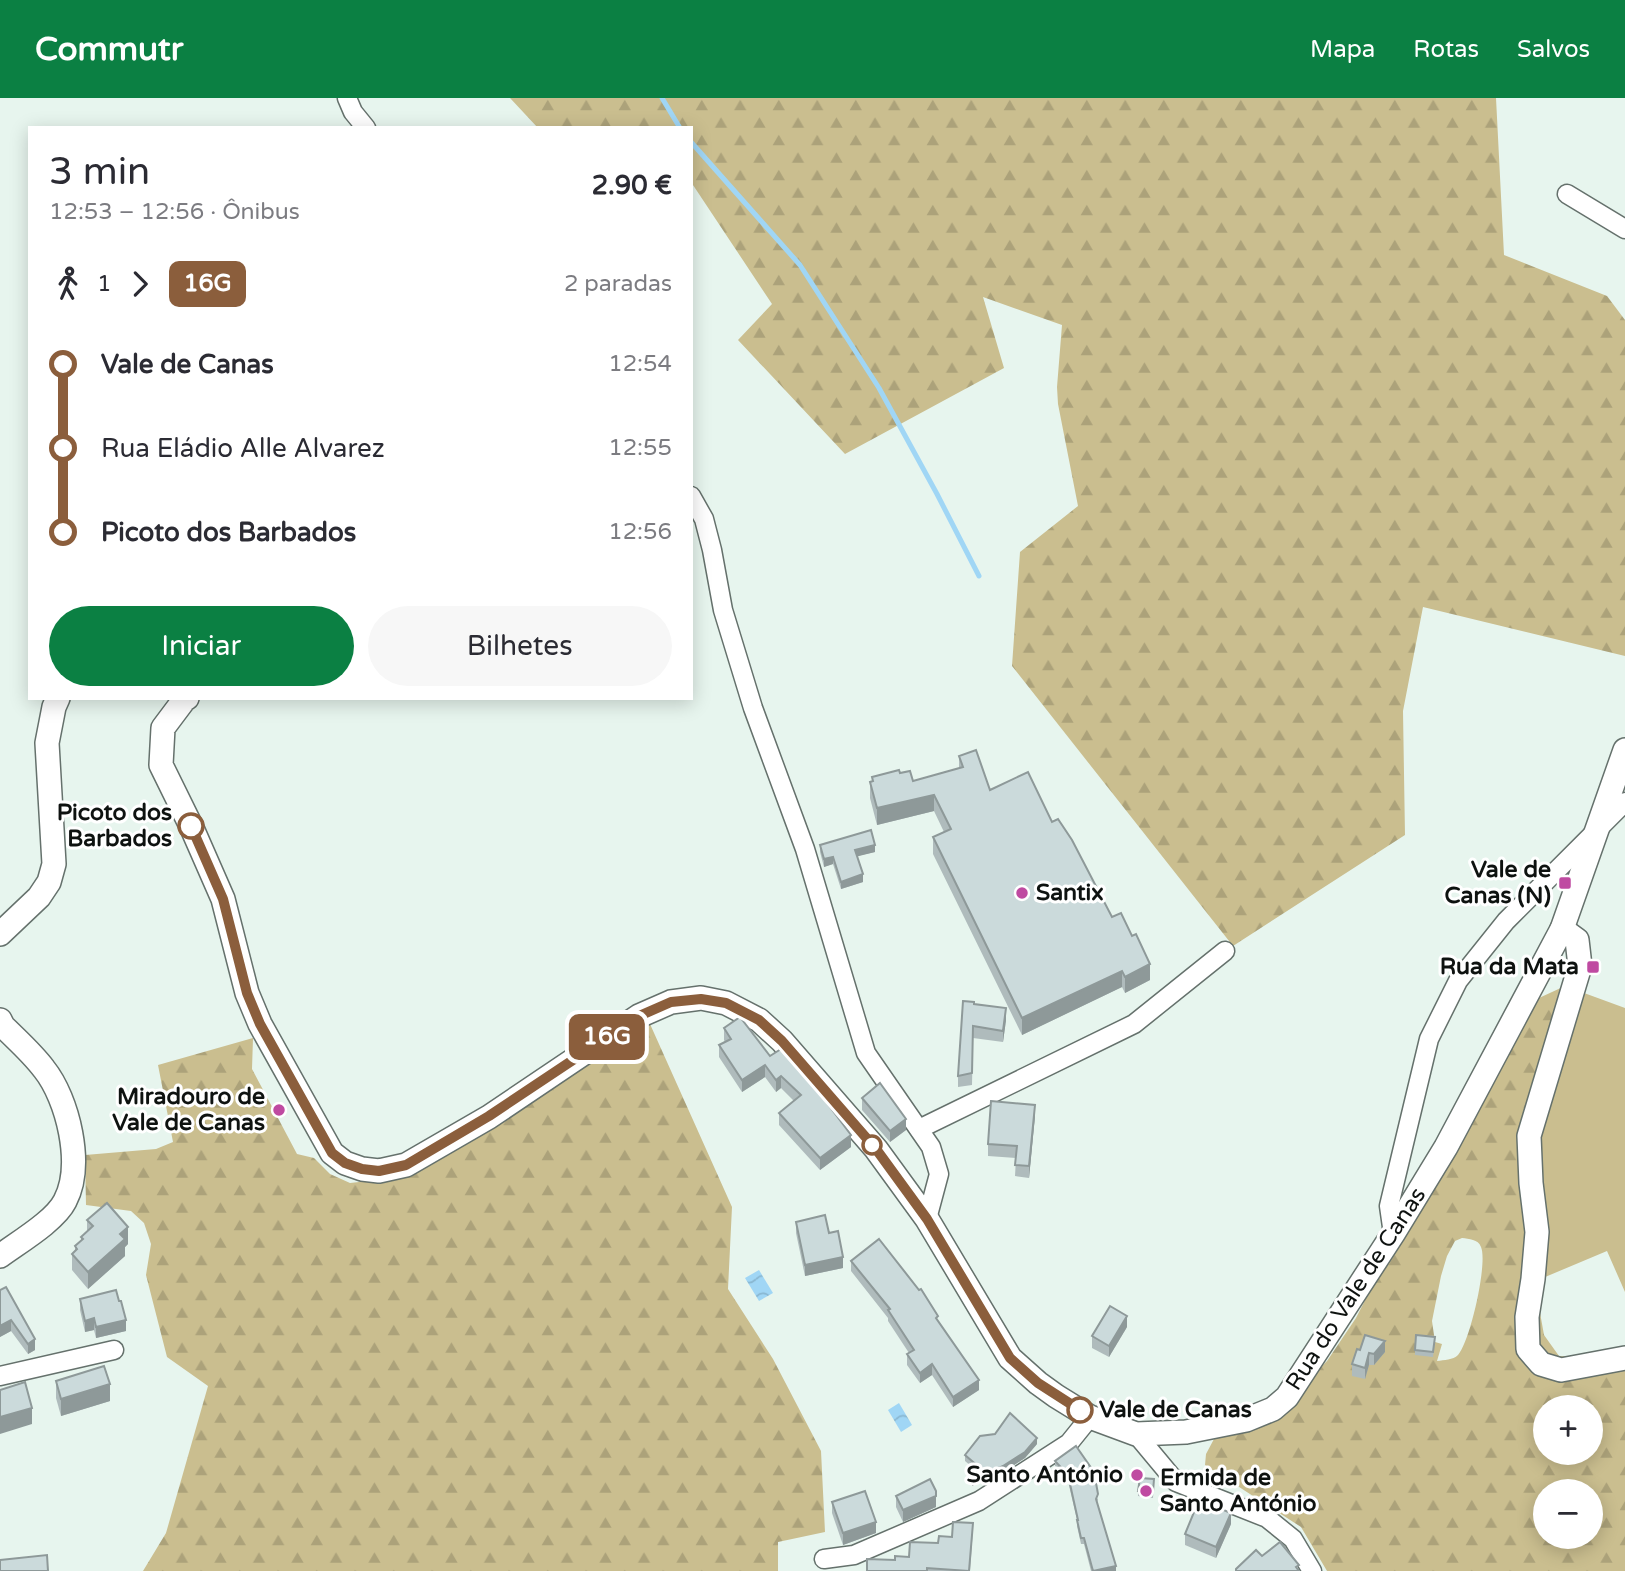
<!DOCTYPE html>
<html lang="pt">
<head>
<meta charset="utf-8">
<style>
  body { margin:0; font-family:"Varela Round",sans-serif; background:#f7f7f7; color:#2b2b33; height:100vh; display:flex; flex-direction:column; font-size:26px; white-space:nowrap }
  * { box-sizing:border-box; margin:0 }
  p { font-size:23px; color:#7c7c81 }
  .icon { flex:none; width:38px; height:38px; fill:none; stroke:currentColor; stroke-width:2; stroke-linecap:round; stroke-linejoin:round }
  .map { position:relative; flex:1; overflow:hidden }
  .drawer { position:absolute; left:28px; top:28px; width:665px; height:574px; display:flex; flex-direction:column; background:#fff; border-radius:0px; box-shadow:0 4px 18px #0003 }
  .drawer>* { flex:none }
  .badge { padding:0 14px; border-radius:10px; font-size:24px; line-height:46px }
  .fabs { position:absolute; left:1533px; top:1297px; display:grid; gap:14px }
  .fabs a { display:grid; place-items:center; width:70px; height:70px; border-radius:50%; background:#fff; box-shadow:0 4px 18px #0003; font-size:35px }
  .map>.badge { position:absolute; translate:-50% -50%; box-shadow:0 0 0 4px #fff }
  .legs { display:flex; align-items:center; gap:10px; height:77px; padding:0 21px; font-size:23px }
  .legs p { margin-inline-start:auto }
  .summary { display:flex; align-items:center; justify-content:space-between; height:119px; padding:0 21px }
  h1 { font-size:38px; font-weight:600; line-height:52px }
  .primary-button { display:flex; gap:14px; margin-top:auto; padding:14px 21px }
  .primary-button a { flex:1; height:80px; border-radius:42px; background:#0b8043; color:#fff; font-size:28px; font-weight:600; line-height:80px; text-align:center }
  .primary-button a+a { background:#f7f7f7; color:#2b2b33 }
  ul { padding:0 21px; list-style:none }
  li { display:flex; align-items:center; gap:24px; height:84px; font-size:26px }
  li i { display:grid; place-items:center; width:10px; height:100%; margin:0 9px; background:currentColor }
  li i::after { content:''; width:18px; height:18px; margin:-9px; border:5px solid; border-radius:50%; background:#fff }
  li p { margin-inline-start:auto }
  li:first-child i { background:linear-gradient(#0000 50%,currentColor 0) }
  li:last-child i { background:linear-gradient(currentColor 50%,#0000 0) }
  header { display:flex; align-items:center; gap:42px; box-sizing:border-box; height:98px; padding:0 35px; background:#0b8043; color:#fff }
  header strong { font-size:33px }
  nav { display:flex; gap:38px; margin-inline-start:auto; font-size:24px }
  .map>svg:first-child { display:block }
  .green { fill:#cabe8f }
  .forest { fill:url(#forest-firs); fill-rule:evenodd }
  .water { fill:url(#water-waves) }
  .lines { fill:none; stroke-linecap:round; stroke-linejoin:round }
  .stream { stroke:#a0d6f5; stroke-width:5 }
  .minor-casing { stroke:#65716c; stroke-width:21 }
  .tertiary-casing { stroke:#65716c; stroke-width:26 }
  .minor { stroke:#fff; stroke-width:18 }
  .tertiary { stroke:#fff; stroke-width:23 }
  .wall { fill:#afbbbc }
  .shaded-wall { fill:#8e9999 }
  .building { fill:#cbdadb; stroke:#8e9999; stroke-width:2 }
  .line-1-casing { stroke:#fff; stroke-width:16 }
  .line-1 { stroke:#8b5e3c; stroke-width:10 }
  .stop-1-dot { fill:#fff; stroke:#8b5e3c; stroke-width:3.5 }
  .poi-dot { fill:#bf4aa1; stroke:#fff; stroke-width:2.5 }
  .labels { text-anchor:middle; dominant-baseline:central; stroke-width:6; stroke-linejoin:round; paint-order:stroke }
  .stop-label { font-size:23px; font-weight:bold; fill:#0e1210; stroke:#fff; text-anchor:end }
  .poi-label { font-size:23px; font-weight:bold; fill:#0e1210; stroke:#fff; text-anchor:end }
  .street-label { font-size:23px; fill:#0e1210; stroke:#fff }
</style>
</head>
<body>
<header>
<strong>Commutr</strong>
<nav><a>Mapa</a><a>Rotas</a><a>Salvos</a></nav>
</header>
<div class="map">
<svg width="1625" height="1473" viewBox="0 0 1625 1473">
  <defs>
    <pattern id="forest-firs" width="22" height="20" patternUnits="userSpaceOnUse" patternTransform="scale(1.75)"><rect width="22" height="20" fill="#cabe8f"/><path d="M5 1l3.5 6h-7zM16 11l3.5 6h-7z" fill="#aca27a"/></pattern>
    <pattern id="water-waves" width="16" height="10" patternUnits="userSpaceOnUse" patternTransform="scale(1.75)"><rect width="16" height="10" fill="#a0d6f5"/><path d="M0 5q4-4 8 0t8 0" fill="none" stroke="#89b7d1"/></pattern>
  </defs>
  <rect width="100%" height="100%" fill="#e7f5ee"/>
  <!-- green -->
  <path class="green" d="M1565,888l60,22v284l-18,-41 -69,29 -8,-133z"/>
  <!-- forest -->
  <g class="forest">
    <path d="M510,0h986l8,157 103,41 18,24v336l-202,-49 -20,104 2,124 -172,111 -221,-280 8,-114 58,-46 -20,-102 -1,-17 5,-62 -79,-28 21,71 -159,86 -107,-114 34,-36 -81,-122v-54h-153z"/>
    <path d="M1565,888l-35,161 9,160 5,28 15,21 32,1 34,-9v223h-298l-26,-44 -96,-62 1,-11 8,-15 16,-14 78,-45 19,-19 29,-43 36,-71 131,-227 16,-22zM1462,1140c7,1 16,1 19,9 7,16 -11,95 -23,108 -5,5 -14,5 -21,6l5,-17 -7,-2 -3,-21 9,-45 6,-20 8,-15zM1545,1309h46v45h-46zM1545,1393h46v45h-46z"/>
    <path d="M650,926l82,183 -4,82 45,70 48,92 4,81 -47,10v29h-635l23,-38 42,-147 -41,-29 -21,-82 5,-31 -7,-21 -13,-12 -45,-6 -1,-50 71,-6 17,-7 -15,-77 95,-27 -1,31 45,85 17,4 16,16 20,9 36,-4 105,-55z"/>
  </g>
  <!-- water -->
  <g class="water">
    <path d="M759,1172l14,23 -14,8 -14,-23z"/>
    <path d="M899,1305l13,22 -11,7 -13,-22z"/>
  </g>
  <g class="lines">
    <!-- stream -->
    <g class="stream">
      <path d="M662,0l18,30"/>
      <path d="M691,44l109,123 79,123 58,106 42,82"/>
    </g>
    <!-- minor casing -->
    <g class="minor-casing">
      <g id="minor">
        <path d="M347,0l6,14 13,16"/>
        <path d="M1567,96l58,35"/>
        <path d="M691,398l13,23 8,31 11,60 30,98 52,141 61,204 65,94 8,27 -12,45"/>
        <path d="M919,1031l215,-105 91,-73"/>
        <path d="M1393,1136l-4,-28 40,-167 29,-58 48,-60 119,-119"/>
        <path d="M0,1278l114,-26"/>
        <path d="M1136,1336l40,48 91,36 26,21 19,32"/>
        <path d="M824,1461l30,-4 125,-54 90,-58 21,-26"/>
      </g>
    </g>
    <!-- tertiary casing -->
    <g class="tertiary-casing">
      <g id="tertiary">
        <path d="M187,600l-3,2 -21,28 -2,37 30,61 32,73 24,94 13,31 72,129 13,10 17,6 17,2 27,-6 83,-48 150,-101 32,-14 30,-4 25,5 33,17 23,21 94,108 51,70 83,139 28,25 18,13 34,21 46,17 50,-2 60,-12 27,-11 14,-12 106,-163 53,-87 116,-218 63,-179"/>
        <path d="M1562,831l15,11 3,26 -51,170 2,47 6,49 -4,47 -6,38 1,32 13,15 20,6 64,-12"/>
        <path d="M0,836l39,-37 10,-15 5,-18 -7,-121 7,-36 4,-9"/>
        <path d="M0,922l3,6c14,14 29,27 41,43 24,30 40,96 21,132 -10,20 -46,41 -65,55"/>
      </g>
    </g>
    <!-- minor -->
    <use href="#minor" class="minor"/>
    <!-- tertiary -->
    <use href="#tertiary" class="tertiary"/>
  </g>
  <!-- wall -->
  <g class="wall">
    <path d="M959,658l31,34 62,32 98,158 -25,13 -3,-6 -100,48 -89,-181v-17l11,-5 -10,-21 -57,14 -7,-27v-16l2,-1v-4l28,-4 13,8 46,-13z"/>
    <path d="M820,747l55,7 -18,4 6,26 -22,7 -8,-25 -9,3 -4,-15z"/>
    <path d="M974,906l32,16 -3,22 -30,-4 -1,47 -14,2v-11z"/>
    <path d="M724,930l46,28 81,91 -31,23 -41,-45v-12l15,-12 -13,-13 -5,4 -11,-15 -23,15 -23,-35v-12l6,-3 -1,-2z"/>
    <path d="M862,1000l44,32 -16,12 -28,-32z"/>
    <path d="M1035,1018l-6,62 -14,-2 1,-18 -28,-2v-12z"/>
    <path d="M87,1122l41,24 -3,3v9l-37,33 -16,-19v-16l3,-3v-5l6,-6v-3l6,-5z"/>
    <path d="M796,1124l33,11 14,35 -38,8 -9,-43z"/>
    <path d="M851,1163l87,60 41,69 -26,17 -21,-32 -12,8 -13,-18v-11l2,-1 -21,-32v-3l-37,-47z"/>
    <path d="M0,1192l35,60 -7,4 -17,-23 -11,6z"/>
    <path d="M80,1201l46,32 -30,7 -2,-8 -9,2 -5,-22z"/>
    <path d="M1127,1229l-18,30 -17,-9v-12z"/>
    <path d="M1435,1244l-2,15 -18,-2v-5z"/>
    <path d="M1360,1252l25,2 -11,13h-5l-4,14 -13,-3v-12z"/>
    <path d="M56,1283l54,20 -49,15 -5,-18z"/>
    <path d="M1037,1346l-12,14 -22,14 -31,14 5,-15 -12,-10v-6z"/>
    <path d="M1055,1363l43,38 -1,4 19,68h-25l-7,-27h-3l-4,-18v-6l-9,-39 -13,-15z"/>
    <path d="M1154,1387l-1,13 -15,-2v-5z"/>
    <path d="M896,1398l40,11 -33,15 -7,-15z"/>
    <path d="M832,1404l44,31 -33,12 -11,-32z"/>
    <path d="M1231,1426l-15,34 -31,-13v-11z"/>
    <path d="M973,1431l-3,42h-103l28,-11 14,-3 29,-14z"/>
  </g>
  <!-- shaded-wall -->
  <g class="shaded-wall">
    <path d="M934,697v16l-57,14v-17z"/>
    <path d="M875,747v7l-20,5v-7z"/>
    <path d="M833,759v7l-9,3v-8z"/>
    <path d="M863,776v8l-22,7v-7z"/>
    <path d="M1150,866v16l-25,13v-16z"/>
    <path d="M1122,873v16l-100,48v-17z"/>
    <path d="M1006,910v12l-3,22v-11z"/>
    <path d="M765,967v12l-23,15v-12z"/>
    <path d="M781,978v12l-5,4v-12z"/>
    <path d="M1035,1007v11l-6,62v-12z"/>
    <path d="M906,1021v11l-16,12v-11z"/>
    <path d="M851,1037v12l-31,23v-12z"/>
    <path d="M128,1129v17l-3,3v9l-37,33v-17l32,-38z"/>
    <path d="M843,1159v11l-38,8v-11z"/>
    <path d="M1127,1218v11l-18,30v-11z"/>
    <path d="M94,1220v12l-9,2v-11z"/>
    <path d="M11,1222v11l-11,6v-11z"/>
    <path d="M126,1222v11l-30,7v-11z"/>
    <path d="M35,1241v11l-7,4v-10z"/>
    <path d="M1385,1243v11l-11,13v-11z"/>
    <path d="M1369,1255v12l-4,14v-11z"/>
    <path d="M932,1266v11l-12,8v-10z"/>
    <path d="M979,1282v10l-26,17v-10z"/>
    <path d="M110,1286v17l-49,15v-17z"/>
    <path d="M32,1310v16l-32,10v-17z"/>
    <path d="M1037,1340v6l-12,14 -22,14 -31,14v-5z"/>
    <path d="M936,1398v11l-33,15v-12z"/>
    <path d="M1231,1415v11l-15,34v-11z"/>
    <path d="M876,1424v11l-33,12v-12z"/>
    <path d="M1116,1468v5h-22z"/>
  </g>
  <!-- building -->
  <g class="building">
    <path d="M976,652l14,40 38,-18 24,50 6,-3 14,21 40,77 9,-4 11,23 4,-2 14,30 -25,13 -3,-6 -100,47 -89,-181 18,-8 -17,-34 -57,13 -7,-26 3,-1 -1,-4 27,-7 1,3 10,-2 3,10 50,-14 -4,-11z"/>
    <path d="M871,732l4,15 -20,5 8,24 -22,8 -8,-25 -9,2 -4,-14z"/>
    <path d="M963,903l11,1v2l32,4 -3,23 -30,-5 -1,47 -14,3z"/>
    <path d="M740,919l30,39 11,-7 43,50 27,36 -31,23 -41,-45 22,-18 -20,-19 -5,4 -11,-15 -23,15 -23,-35 12,-6 -7,-11z"/>
    <path d="M880,985l26,36 -16,12 -28,-33z"/>
    <path d="M991,1003l44,4 -6,61 -14,-1 2,-19 -29,-2z"/>
    <path d="M107,1105l21,24 -8,7 5,5 -37,33 -16,-18 5,-5 -2,-3 8,-7 -2,-2 12,-11 -6,-6z"/>
    <path d="M825,1117l4,18 9,-2 5,26 -38,8 -9,-43z"/>
    <path d="M879,1141l40,51 2,-1 17,27 -2,2 43,62 -26,17 -21,-33 -12,9 -13,-19 7,-4 -26,-40 2,-1 -39,-48z"/>
    <path d="M6,1189l29,52 -7,5 -17,-24 -11,6v-36z"/>
    <path d="M116,1192l3,11h2l5,19 -30,7 -2,-9 -9,3 -5,-22z"/>
    <path d="M1110,1208l17,10 -18,30 -17,-10z"/>
    <path d="M1365,1237l20,6 -11,13 -5,-1 -4,15 -13,-4 5,-15 3,1z"/>
    <path d="M1416,1237l19,2 -2,15 -18,-2z"/>
    <path d="M104,1268l6,18 -49,15 -5,-18z"/>
    <path d="M25,1284l7,26 -32,9v-27z"/>
    <path d="M1010,1315l27,25 -12,14 -22,14 -31,15 7,-14 -14,-12 15,-19 15,-2z"/>
    <path d="M1076,1348l18,26 4,22 -2,5 20,67 -23,5 -9,-33h-3l-4,-18h1l-10,-45 -13,-14z"/>
    <path d="M1140,1380l14,1 -1,13 -15,-1z"/>
    <path d="M930,1381l6,12v5l-33,14 -7,-14z"/>
    <path d="M865,1393l11,31 -33,11 -11,-31z"/>
    <path d="M1199,1402l32,13 -15,34 -31,-13z"/>
    <path d="M953,1424l20,1 -4,48 -42,-3v3h-60v-12l28,1v-4l14,1 1,-15 28,1 1,-7 13,1z"/>
    <path d="M1280,1444l19,23 -3,2 3,4h-63v-2l20,-19 6,6z"/>
    <path d="M47,1457l1,16h-48v-11z"/>
  </g>
  <g class="lines">
    <!-- line-1 casing -->
    <g class="line-1-casing">
      <path id="line-1" d="M191,728l32,73 24,94 13,31 72,129 13,10 17,6 17,2 27,-6 83,-49 150,-100 32,-14 30,-3 25,4 33,17 23,21 94,108 51,70 83,139 28,25 42,27"/>
    </g>
    <!-- line-1 -->
    <use href="#line-1" class="line-1"/>
  </g>
  <!-- markers -->
  <g class="stop-1-dot">
    <circle cx="191" cy="728" r="12"/>
    <circle cx="872" cy="1047" r="9"/>
    <circle cx="1080" cy="1312" r="12"/>
  </g>
  <g class="poi-dot">
    <rect x="1558" y="778" width="14" height="14" rx="3.5"/>
    <circle cx="1022" cy="795" r="7"/>
    <rect x="1586" y="862" width="14" height="14" rx="3.5"/>
    <circle cx="279" cy="1012" r="7"/>
    <circle cx="1137" cy="1377" r="7"/>
    <circle cx="1146" cy="1393" r="7"/>
  </g>
  <g class="labels">
    <!-- stop labels -->
    <g class="stop-label">
      <text x="172" y="715">Picoto dos<tspan x="172" dy="26">Barbados</tspan></text>
      <text x="1099" y="1312" text-anchor="start">Vale de Canas</text>
    </g>
    <!-- poi labels -->
    <g class="poi-label">
      <text x="1551" y="772">Vale de<tspan x="1551" dy="26">Canas (N)</tspan></text>
      <text x="1036" y="795" text-anchor="start">Santix</text>
      <text x="1579" y="869">Rua da Mata</text>
      <text x="265" y="999">Miradouro de<tspan x="265" dy="26">Vale de Canas</tspan></text>
      <text x="1123" y="1377">Santo António</text>
      <text x="1160" y="1380" text-anchor="start">Ermida de<tspan x="1160" dy="26">Santo António</tspan></text>
    </g>
    <!-- street labels -->
    <g class="street-label">
      <text transform="translate(1356 1191) rotate(-57)">Rua do Vale de Canas</text>
    </g>
  </g>
</svg>
<div class="fabs">
<a>+</a>
<a>−</a>
</div>
<b class="badge" style="left:607px;top:939px;background:#8b5e3c;color:#fff">16G</b>
<section class="drawer">
<div class="summary"><div><h1>3 min</h1><p>12:53 – 12:56 · Ônibus</p></div><b>2.90 €</b></div>
<div class="legs"><svg class="icon" aria-label="walk" viewBox="0 0 24 24"><circle cx="13" cy="4" r="2"/><path d="M13 8l-2 6 4 7M11 14l-3 7M7 12l3-4h3l4 4"/></svg>1<svg class="icon" aria-label="forward" viewBox="0 0 24 24"><path d="M9 5l7 7-7 7"/></svg><b class="badge" style="background:#8b5e3c;color:#fff">16G</b><p>2 paradas</p></div>
<ul>
<li><i style="color:#8b5e3c"></i><b>Vale de Canas</b><p>12:54</p></li>
<li><i style="color:#8b5e3c"></i><span>Rua Eládio Alle Alvarez</span><p>12:55</p></li>
<li><i style="color:#8b5e3c"></i><b>Picoto dos Barbados</b><p>12:56</p></li>
</ul>
<div class="primary-button"><a>Iniciar</a><a>Bilhetes</a></div>
</section>
</div>
</body>
</html>
